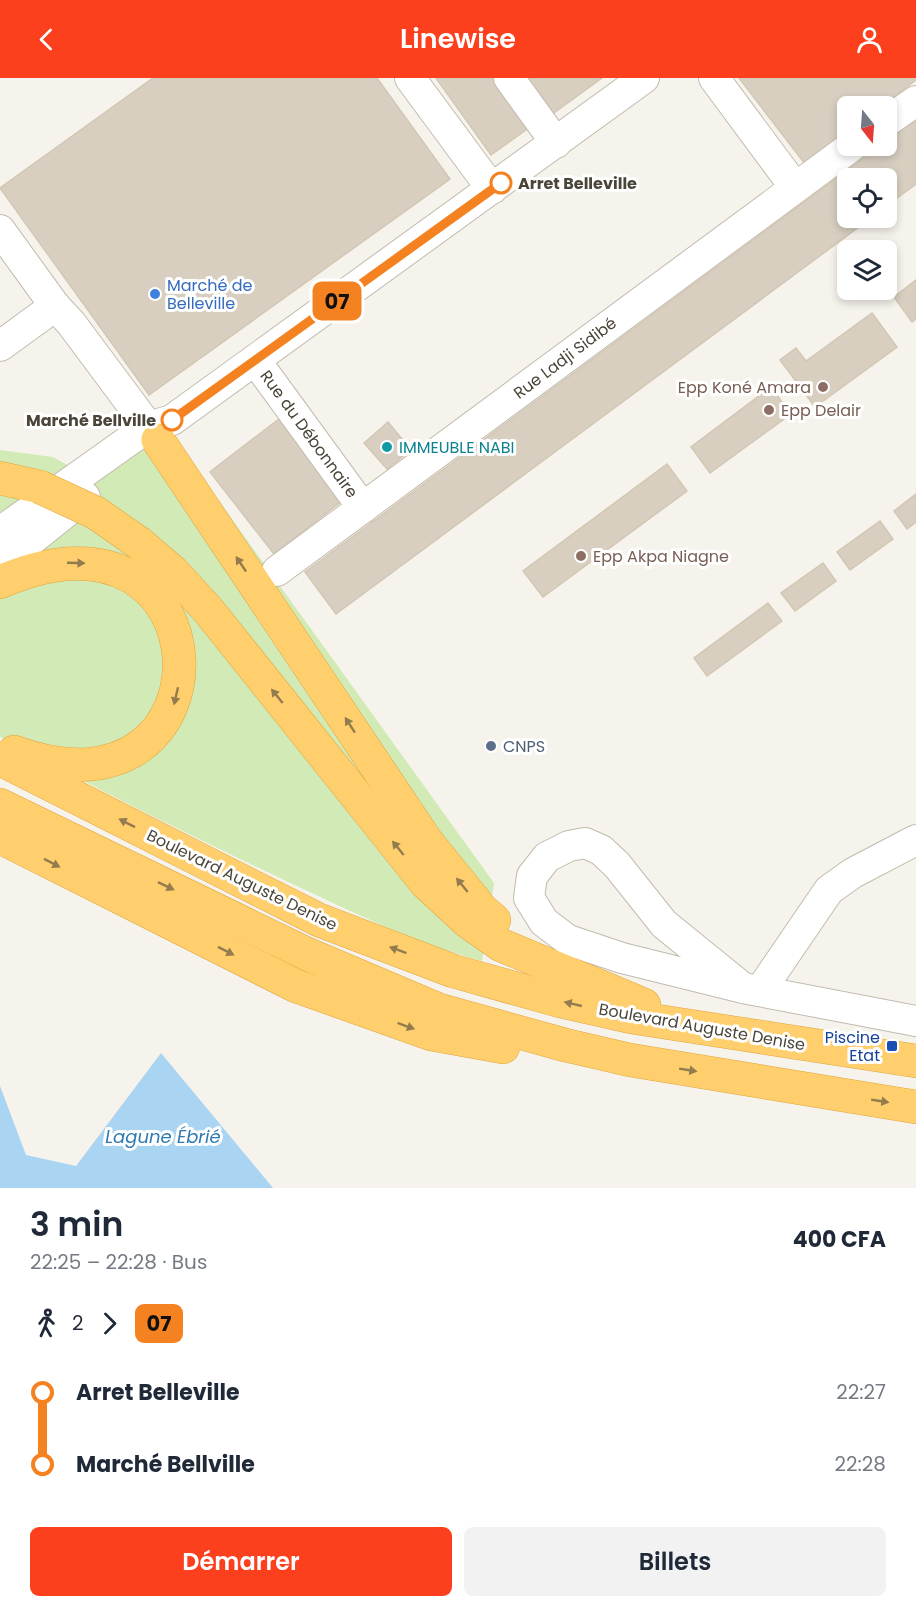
<!DOCTYPE html>
<html lang="fr">
<head>
<meta charset="utf-8">
<style>
  body { margin:0; font-family:Poppins,sans-serif; background:#f2f2f3; color:#1f2937; height:100vh; display:flex; flex-direction:column; font-size:22px; white-space:nowrap }
  * { box-sizing:border-box; margin:0 }
  p { font-size:20px; color:#747a83 }
  .icon { flex:none; width:33px; height:33px; fill:none; stroke:currentColor; stroke-width:2; stroke-linecap:round; stroke-linejoin:round }
  .map { position:relative; height:1110px; overflow:hidden }
  .panel { display:flex; flex-direction:column; background:#fff; flex:1 }
  .panel>* { flex:none }
  .badge { padding:0 12px; border-radius:9px; font-size:21px; line-height:39px }
  .needle { width:39px; rotate:163deg }
  .tools { position:absolute; left:837px; top:18px; display:grid; gap:12px }
  .tools a { display:grid; place-items:center; width:60px; height:60px; border-radius:9px; background:#fff; box-shadow:0 3px 9px #0003; font-size:30px }
  .map>.badge { position:absolute; translate:-50% -50%; box-shadow:0 0 0 3px #fff }
  .legs { display:flex; align-items:center; gap:9px; height:66px; padding:0 30px; font-size:20px }
  .legs p { margin-inline-start:auto }
  .headline { display:flex; align-items:center; justify-content:space-between; height:102px; padding:0 30px }
  h1 { font-size:33px; font-weight:600; line-height:45px }
  .button { display:flex; gap:12px; margin-top:auto; padding:12px 30px }
  .button a { flex:1; height:69px; border-radius:9px; background:#fc3f1d; color:#fff; font-size:24px; font-weight:600; line-height:69px; text-align:center }
  .button a+a { background:#f2f2f3; color:#1f2937 }
  ul { padding:0 30px; list-style:none }
  li { display:flex; align-items:center; gap:21px; height:72px; font-size:22px }
  li i { display:grid; place-items:center; width:9px; height:100%; margin:0 8px; background:currentColor }
  li i::after { content:''; width:15px; height:15px; margin:-8px; border:4px solid; border-radius:50%; background:#fff }
  li p { margin-inline-start:auto }
  li:first-child i { background:linear-gradient(#0000 50%,currentColor 0) }
  li:last-child i { background:linear-gradient(currentColor 50%,#0000 0) }
  header { display:flex; justify-content:space-between; align-items:center; height:78px; padding:0 30px; background:#fc3f1d; color:#fff; font-size:27px; font-weight:600 }
  .map>svg:first-child { display:block }
  .green { fill:#d2eab5 }
  .water { fill:#a9d4f2 }
  .building { fill:#d8cfc1; stroke:#d3c7b4; stroke-width:1.5 }
  .lines { fill:none; stroke-linecap:round; stroke-linejoin:round }
  .minor-casing { stroke:#c2bbae; stroke-width:32 }
  .highway-casing { stroke:#e0a43c; stroke-width:34 }
  .minor { stroke:#fff; stroke-width:30 }
  .highway { stroke:#ffcf6e; stroke-width:33 }
  .highway-bridge-casing { stroke:#e0a43c; stroke-width:34; stroke-linecap:butt }
  .highway-bridge { stroke:#ffcf6e; stroke-width:33 }
  .oneway { fill:#937c4e }
  .line-1-casing { stroke:#fff; stroke-width:14 }
  .line-1 { stroke:#f58220; stroke-width:9 }
  .stop-1-dot { fill:#fff; stroke:#f58220; stroke-width:3 }
  .shop-dot { fill:#3f7fe0; stroke:#fff; stroke-width:2 }
  .education-dot { fill:#8d6e63; stroke:#fff; stroke-width:2 }
  .culture-dot { fill:#0f9aa8; stroke:#fff; stroke-width:2 }
  .service-dot { fill:#5c6f8a; stroke:#fff; stroke-width:2 }
  .transit-dot { fill:#1a4fb4; stroke:#fff; stroke-width:2 }
  .labels { text-anchor:middle; dominant-baseline:central; stroke-width:6; stroke-linejoin:round; paint-order:stroke }
  .stop-label { font-size:16px; font-weight:bold; fill:#4b4439; stroke:#fff; text-anchor:start }
  .shop-label { font-size:16px; fill:#366cbe; stroke:#fff; text-anchor:start }
  .street-label { font-size:16px; fill:#4b4439; stroke:#fff }
  .education-label { font-size:16px; fill:#785e54; stroke:#fff; text-anchor:start }
  .culture-label { font-size:16px; fill:#0d838f; stroke:#fff; text-anchor:start }
  .service-label { font-size:16px; fill:#4e5e75; stroke:#fff; text-anchor:start }
  .transit-label { font-size:16px; fill:#164399; stroke:#fff; text-anchor:end }
  .water-label { font-size:18px; font-style:italic; fill:#2e7ab2; stroke:#fff }
</style>
</head>
<body>
<header><svg class="icon" aria-label="back" viewBox="0 0 24 24"><path d="M15 5l-7 7 7 7"/></svg>Linewise<svg class="icon" aria-label="person" viewBox="0 0 24 24"><circle cx="12" cy="8" r="4"/><path d="M4 21q1-7 8-7t8 7"/></svg></header>
<div class="map">
<svg width="916" height="1110" viewBox="0 0 916 1110">
  <rect width="100%" height="100%" fill="#f6f3ec"/>
  <!-- green -->
  <path class="green" d="M152,330l342,475 -12,78c-68,-18 -134,-51 -198,-81 -96,-45 -190,-93 -284,-143v-287l53,7 16,9z"/>
  <!-- water -->
  <path class="water" d="M161,975l112,135h-273v-102l26,69 50,11z"/>
  <!-- building -->
  <g class="building">
    <path d="M153,0h224l73,101 -301,216 -149,-207z"/>
    <path d="M436,0h65l33,46 -43,31z"/>
    <path d="M523,0h79l-51,37z"/>
    <path d="M739,0h177v2l-35,26h-33v26l-43,32z"/>
    <path d="M916,41v65l-30,22v-28h-38v40h23l-535,396 -31,-42 575,-426h6v-5z"/>
    <path d="M916,202v39l-4,3 -18,-25z"/>
    <path d="M872,235l25,34 -82,60 -35,-47 16,-12 10,13z"/>
    <path d="M771,309l20,27 -81,59 -19,-26z"/>
    <path d="M284,337l63,82 -73,57 -64,-82z"/>
    <path d="M388,344l23,28 -24,19 -23,-26z"/>
    <path d="M667,386l20,27 -144,106 -20,-26z"/>
    <path d="M916,416v28l-9,7 -13,-18z"/>
    <path d="M880,443l13,18 -43,31 -13,-18z"/>
    <path d="M823,485l13,18 -41,30 -14,-18z"/>
    <path d="M768,525l14,18 -75,55 -13,-18z"/>
  </g>
  <g class="lines">
    <!-- minor casing -->
    <g class="minor-casing">
      <g id="minor">
        <path d="M410,0l82,111"/>
        <path d="M509,0l47,65"/>
        <path d="M714,0l80,108"/>
        <path d="M886,44l30,-21"/>
        <path d="M0,152l55,76"/>
        <path d="M0,268l55,-40 16,17 87,117"/>
        <path d="M255,282l108,148"/>
        <path d="M0,454l148,-105 24,-7 472,-342"/>
        <path d="M0,487l85,-68"/>
        <path d="M277,493l575,-425"/>
        <path d="M743,910l-79,-64 -47,-59 -16,-15 -16,-7 -16,3 -22,11 -15,19 -3,22 15,24 24,18 54,18 121,30 173,33"/>
        <path d="M760,913l69,-101 24,-17 63,-33"/>
      </g>
    </g>
    <!-- highway casing -->
    <g class="highway-casing">
      <g id="highway">
        <path d="M158,362l269,402 55,68 12,10"/>
        <path d="M0,400l40,9"/>
        <path d="M139,465l34,29 35,38 218,273 41,38 34,24 143,60"/>
        <path d="M0,504c232,-102 241,253 14,170"/>
        <path d="M0,681l319,161 134,51 107,30 71,16 285,44"/>
        <path d="M0,727l307,149 132,56 126,35 65,15 286,47"/>
        <path d="M0,759l296,149 135,48 72,13"/>
      </g>
    </g>
    <!-- minor -->
    <use href="#minor" class="minor"/>
    <!-- highway -->
    <use href="#highway" class="highway"/>
    <!-- highway-bridge casing -->
    <g class="highway-bridge-casing">
      <path id="highway-bridge" d="M40,409l56,26 43,30"/>
    </g>
    <!-- highway-bridge -->
    <use href="#highway-bridge" class="highway-bridge"/>
  </g>
  <!-- one-way arrows -->
  <defs><path id="oneway-solid" d="M-6-.8H1V-3.2L6.5 0L1 3.2V.8H-6Z" transform="scale(1.5)"/></defs>
  <g class="oneway">
    <use href="#oneway-solid" transform="translate(76 485) rotate(2)"/>
    <use href="#oneway-solid" transform="translate(241 486) rotate(-124)"/>
    <use href="#oneway-solid" transform="translate(176 618) rotate(103)"/>
    <use href="#oneway-solid" transform="translate(277 618) rotate(-129)"/>
    <use href="#oneway-solid" transform="translate(350 647) rotate(-123)"/>
    <use href="#oneway-solid" transform="translate(127 745) rotate(-153)"/>
    <use href="#oneway-solid" transform="translate(398 770) rotate(-129)"/>
    <use href="#oneway-solid" transform="translate(52 785) rotate(27)"/>
    <use href="#oneway-solid" transform="translate(462 807) rotate(-129)"/>
    <use href="#oneway-solid" transform="translate(166 808) rotate(26)"/>
    <use href="#oneway-solid" transform="translate(398 872) rotate(-160)"/>
    <use href="#oneway-solid" transform="translate(226 873) rotate(27)"/>
    <use href="#oneway-solid" transform="translate(573 926) rotate(-167)"/>
    <use href="#oneway-solid" transform="translate(406 948) rotate(20)"/>
    <use href="#oneway-solid" transform="translate(688 992) rotate(9)"/>
    <use href="#oneway-solid" transform="translate(880 1023) rotate(9)"/>
  </g>
  <g class="lines">
    <!-- line-1 casing -->
    <g class="line-1-casing">
      <path id="line-1" d="M172,342l329,-237"/>
    </g>
    <!-- line-1 -->
    <use href="#line-1" class="line-1"/>
  </g>
  <!-- markers -->
  <g class="stop-1-dot">
    <circle cx="501" cy="105" r="10"/>
    <circle cx="172" cy="342" r="10"/>
  </g>
  <circle class="shop-dot" cx="155" cy="216" r="6"/>
  <g class="education-dot">
    <circle cx="823" cy="309" r="6"/>
    <circle cx="769" cy="332" r="6"/>
    <circle cx="581" cy="478" r="6"/>
  </g>
  <circle class="culture-dot" cx="387" cy="369" r="6"/>
  <circle class="service-dot" cx="491" cy="668" r="6"/>
  <rect class="transit-dot" x="886" y="962" width="12" height="12" rx="3"/>
  <g class="labels">
    <!-- stop labels -->
    <g class="stop-label">
      <text x="518" y="105">Arret Belleville</text>
      <text x="156" y="342" text-anchor="end">Marché Bellville</text>
    </g>
    <!-- shop labels -->
    <g class="shop-label">
      <text x="167" y="207">Marché de<tspan x="167" dy="18">Belleville</tspan></text>
    </g>
    <!-- street labels -->
    <g class="street-label">
      <text transform="translate(565 280) rotate(-37)">Rue Ladji Sidibé</text>
      <text transform="translate(309 356) rotate(54)">Rue du Débonnaire</text>
      <text transform="translate(242 802) rotate(26)">Boulevard Auguste Denise</text>
      <text transform="translate(702 949) rotate(10)">Boulevard Auguste Denise</text>
    </g>
    <!-- education labels -->
    <g class="education-label">
      <text x="811" y="309" text-anchor="end">Epp Koné Amara</text>
      <text x="781" y="332">Epp Delair</text>
      <text x="593" y="478">Epp Akpa Niagne</text>
    </g>
    <!-- culture labels -->
    <g class="culture-label">
      <text x="399" y="369">IMMEUBLE NABI</text>
    </g>
    <!-- service labels -->
    <g class="service-label">
      <text x="503" y="668">CNPS</text>
    </g>
    <!-- transit labels -->
    <g class="transit-label">
      <text x="880" y="959">Piscine<tspan x="880" dy="18">Etat</tspan></text>
    </g>
    <!-- water labels -->
    <g class="water-label">
      <text x="163" y="1058">Lagune Ébrié</text>
    </g>
  </g>
</svg>
<div class="tools">
<a><svg class="needle" viewBox="-14 -14 28 28"><path d="M0-13l5 13h-10z" fill="#e53935"/><path d="M0 13l5-13h-10z" fill="#747a83"/></svg></a>
<a><svg class="icon" aria-label="locate" viewBox="0 0 24 24"><circle cx="12" cy="12" r="6"/><path d="M12 2v4M12 18v4M2 12h4M18 12h4"/></svg></a>
<a><svg class="icon" aria-label="layers" viewBox="0 0 24 24"><path d="M12 4l9 5-9 5-9-5zM3 14l9 5 9-5"/></svg></a>
</div>
<b class="badge" style="left:337px;top:223px;background:#f58220;color:#111">07</b>
</div>
<section class="panel">
<div class="headline"><div><h1>3 min</h1><p>22:25 – 22:28 · Bus</p></div><b>400 CFA</b></div>
<div class="legs"><svg class="icon" aria-label="walk" viewBox="0 0 24 24"><circle cx="13" cy="4" r="2"/><path d="M13 8l-2 6 4 7M11 14l-3 7M7 12l3-4h3l4 4"/></svg>2<svg class="icon" aria-label="forward" viewBox="0 0 24 24"><path d="M9 5l7 7-7 7"/></svg><b class="badge" style="background:#f58220;color:#111">07</b></div>
<ul>
<li><i style="color:#f58220"></i><b>Arret Belleville</b><p>22:27</p></li>
<li><i style="color:#f58220"></i><b>Marché Bellville</b><p>22:28</p></li>
</ul>
<div class="button"><a>Démarrer</a><a>Billets</a></div>
</section>
</body>
</html>
